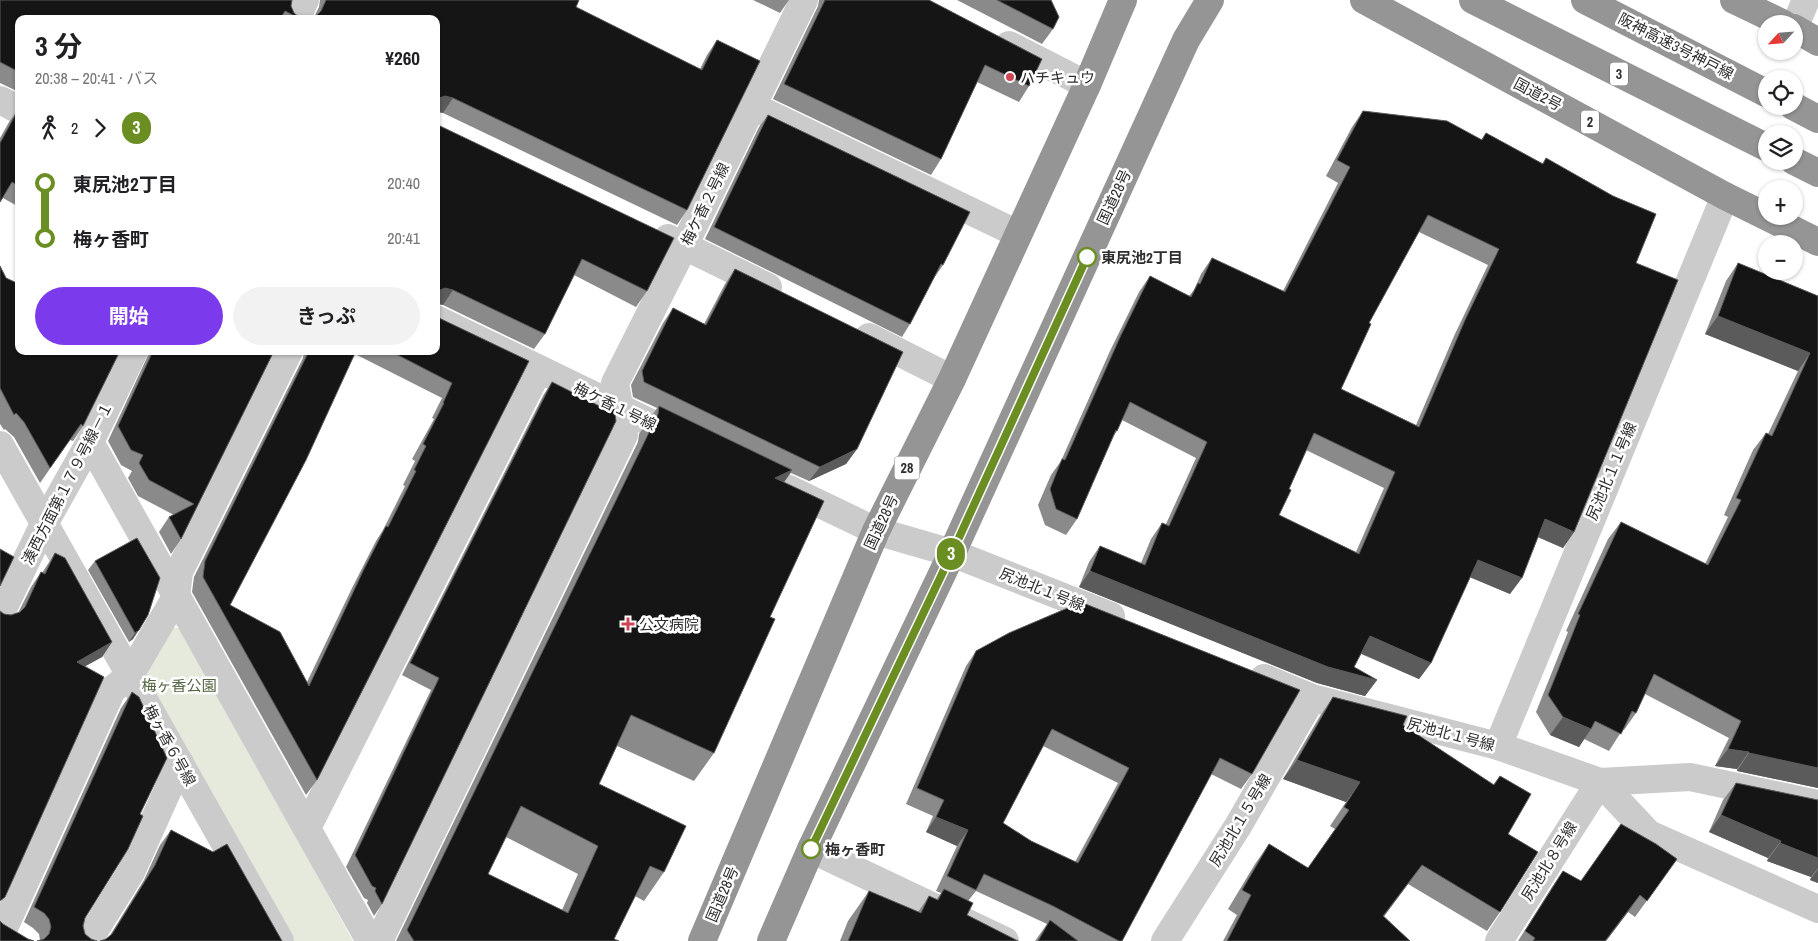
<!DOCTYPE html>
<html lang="ja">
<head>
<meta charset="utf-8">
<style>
  body { margin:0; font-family:"Archivo Narrow","Noto Sans JP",sans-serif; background:#f2f2f2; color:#202124; height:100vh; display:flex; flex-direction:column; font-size:19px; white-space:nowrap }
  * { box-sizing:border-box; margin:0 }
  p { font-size:16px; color:#757577 }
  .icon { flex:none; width:28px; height:28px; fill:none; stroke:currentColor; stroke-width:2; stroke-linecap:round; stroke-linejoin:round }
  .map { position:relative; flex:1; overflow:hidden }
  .panel { position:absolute; left:15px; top:15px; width:425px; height:340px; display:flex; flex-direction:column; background:#fff; border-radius:10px; box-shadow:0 1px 4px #0004 }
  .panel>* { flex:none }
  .badge { padding:0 10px; border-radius:16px; font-size:18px; line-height:32px }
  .needle { width:32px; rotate:244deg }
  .controls { position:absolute; left:1758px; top:15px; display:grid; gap:10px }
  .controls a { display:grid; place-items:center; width:45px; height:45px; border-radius:50%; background:#fff; box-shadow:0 1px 4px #0004; font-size:25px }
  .map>.badge { position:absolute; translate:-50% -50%; box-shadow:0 0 0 2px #fff }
  .legs { display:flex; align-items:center; gap:8px; height:55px; padding:0 20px; font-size:16px }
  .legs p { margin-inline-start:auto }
  .headline { display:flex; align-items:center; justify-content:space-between; height:85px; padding:0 20px }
  h1 { font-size:28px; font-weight:700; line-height:38px }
  .primary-button { display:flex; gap:10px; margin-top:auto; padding:10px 20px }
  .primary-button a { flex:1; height:58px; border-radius:30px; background:#7c3aed; color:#fff; font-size:20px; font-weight:700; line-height:58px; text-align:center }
  .primary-button a+a { background:#f2f2f2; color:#202124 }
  ul { padding:0 20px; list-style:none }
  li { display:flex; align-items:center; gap:18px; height:55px; font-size:19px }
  li i { display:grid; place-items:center; width:8px; height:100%; margin:0 6px; background:currentColor }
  li i::after { content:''; width:12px; height:12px; margin:-6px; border:4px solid; border-radius:50%; background:#fff }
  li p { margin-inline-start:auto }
  li:first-child i { background:linear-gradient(#0000 50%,currentColor 0) }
  li:last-child i { background:linear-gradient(currentColor 50%,#0000 0) }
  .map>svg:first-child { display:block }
  .green { fill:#e5eadd }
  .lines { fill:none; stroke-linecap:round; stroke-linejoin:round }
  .street { stroke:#cbcbcb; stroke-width:28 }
  .highway { stroke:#959595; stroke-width:28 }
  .wall { fill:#8a8a8a; fill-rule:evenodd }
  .shaded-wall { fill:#5b5b5b }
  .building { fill:#151515; stroke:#5b5b5b; fill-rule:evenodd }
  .line-1-casing { stroke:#fff; stroke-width:11 }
  .line-1 { stroke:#6b8e23; stroke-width:8 }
  .poi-dot { fill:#d04555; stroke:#fff; stroke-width:2 }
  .stop-1-dot { fill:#fff; stroke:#6b8e23; stroke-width:2.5 }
  .labels { text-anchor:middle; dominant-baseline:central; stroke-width:5; stroke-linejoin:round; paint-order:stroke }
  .shield { fill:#fff; stroke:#6d6d6d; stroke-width:1 }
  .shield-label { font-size:14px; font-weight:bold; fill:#2e2e2e }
  .street-label { font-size:15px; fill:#2e2e2e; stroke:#fff }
  .poi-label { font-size:15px; fill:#2e2e2e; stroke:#fff; text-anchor:start }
  .stop-label { font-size:15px; font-weight:bold; fill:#2e2e2e; stroke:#fff; text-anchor:start }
  .park-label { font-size:15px; fill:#536441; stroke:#fff }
</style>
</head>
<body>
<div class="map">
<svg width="1818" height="941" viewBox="0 0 1818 941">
  <rect width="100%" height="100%" fill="#fff"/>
  <!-- green -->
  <path class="green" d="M166,626l17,3 170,312h-67l-148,-266z"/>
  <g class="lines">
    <!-- street -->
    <g class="street">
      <path d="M296,19l9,-19"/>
      <path d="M1794,28l12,-28"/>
      <path d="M1009,45l78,40"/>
      <path d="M0,100l19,10"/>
      <path d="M752,106l266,128"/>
      <path d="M668,238l100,49"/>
      <path d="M436,319l246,119"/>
      <path d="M869,337l83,42"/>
      <path d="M90,442l280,499"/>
      <path d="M0,445l280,496"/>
      <path d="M789,489l87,42 76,22 159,63"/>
      <path d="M0,615l44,-91 46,-82 44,-91"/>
      <path d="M1264,678l48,20 186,48 102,36 49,52 169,75"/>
      <path d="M1498,746l227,-550"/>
      <path d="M1600,782l90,-5 128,27"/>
      <path d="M307,828l232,-459"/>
      <path d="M811,849l194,92"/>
      <path d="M4,928l108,-238 18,-15 46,-78 3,-25 110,-221"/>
      <path d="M88,941l43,-69 49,-109"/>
      <path d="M379,941l245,-506 -9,-52 69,-137 120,-246"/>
      <path d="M1165,941l73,-115 74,-128"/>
      <path d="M1499,941l101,-159"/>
    </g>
    <!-- highway -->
    <g class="highway">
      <path d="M1364,0l361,196 93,46"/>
      <path d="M1473,0l293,147"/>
      <path d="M1585,0l181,93"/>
      <path d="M1734,0l50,24"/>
      <path d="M1794,28l24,14"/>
      <path d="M1793,106l25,13"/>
      <path d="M1794,161l24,12"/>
      <path d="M702,941l174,-410 76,-152 135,-294 36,-85"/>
      <path d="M771,941l40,-92 141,-296 234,-513 24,-40"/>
    </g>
  </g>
  <!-- wall -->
  <g class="wall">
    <path d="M0,0l291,6 3,7 6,5 5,1h-286v73l-19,-9z"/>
    <path d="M320,0h259l-3,7 124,62 7,-14 10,-15 -30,170 -10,15 -234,-112 -7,-94 -122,-2 5,-10z"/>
    <path d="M753,0h36l-9,13z"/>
    <path d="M819,0h110l100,86 -10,16 -42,-20 -36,77 -10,16 -158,-76 45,-93z"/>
    <path d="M957,0h94l2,29 -11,15z"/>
    <path d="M19,108v99l-16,-9 -3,4v-64l9,-16z"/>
    <path d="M1363,111l118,29 5,-7 56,31 4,-6 90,105 -62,269 -11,16 -25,-11 -28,57 -40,-17 -39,86 -12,16 -58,-25 -7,13 23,13 -12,16 -48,-13 -238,-96 10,-25 11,-16 41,17 10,-24 11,-16 4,1 30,-66 -74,-38 -5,11 -5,7 -35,81 -11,16 -21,-10 -7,-20 13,-30 10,-14 49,-110 29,-59 11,-16 39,20 5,-6 7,-16 11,-16 71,33 55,-108 -12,-7 26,-49zM1419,232l69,33 -34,71 -38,89 -75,-36 28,-66zM1306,450l78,38 -28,64 -77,-37 10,-26z"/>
    <path d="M768,115l175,150 -9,13 -24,46 -8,13 -197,-98 54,-112z"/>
    <path d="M436,123l211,168 -11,16 -62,-32 -29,59 -11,15 -91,-44z"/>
    <path d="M1738,263l80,33v492l-81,-17v-2l-22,-3 14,-28 -84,-44 -9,19 -12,17 -1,-1 -14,22 -25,-12 -5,8 -29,-12 -14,-23 32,-80 -2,-1 42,-92 13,-17 84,42 23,-47 -4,-2 29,-65 13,-17 2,1 30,-63 -93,-37 21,-53z"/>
    <path d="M0,266l83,160 -10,15 -3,-1 -30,43 -26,-46 -9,-8 -1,1 -4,-6z"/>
    <path d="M735,269l122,180 -11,15 -37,17 -18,-8 -7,9 -14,135 -56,136 -20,28 -77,-35 -18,38 65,88 -20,29 -9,-5 -21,43 5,2h-223l242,-499 1,-8 18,-26 -24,-11 -2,-12 32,-62 10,-15 31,16 21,-40zM506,837l72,37 -16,36 -74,-36z"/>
    <path d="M439,318l90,43 -212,419 -11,15 -114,-203 2,-15 109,-219 1,-7h132zM355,354l87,44 -10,20 2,1 -22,40 3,2 -12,24 2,1 -22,44 -7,11 -23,45 -46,96 -77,-77z"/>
    <path d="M150,351h124l-93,188 -10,15 -12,-22 10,-15 5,-2 -36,-19 -10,-18 4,-7 -11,-6 -13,-24z"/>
    <path d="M552,382l58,30 4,-5 -232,497 -8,12 -7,-13 1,-3 -4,-2 -18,-31 85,-177 -29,-15 142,-281z"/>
    <path d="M55,553l57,89 -10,15 -17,9 -81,-52 7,1 7,-2 13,-26 10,-15 1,1z"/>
    <path d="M95,561l65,17 -27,61 -4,3 -41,-72z"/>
    <path d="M1078,601l174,173 -11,15 -30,-15 -89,167h-87l12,-17 -71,-33 -8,10 -1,14 51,26h-178l8,-20 21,-30 49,21 11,-16 7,4 5,-7 -5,-2 21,-45 -31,-14 7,-16 -27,-12 60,-138 10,-15 97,-43zM1043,746l75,37 -43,79 -44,-21 -28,-18z"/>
    <path d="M132,692l-49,234 2,8 6,5 -51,1 -1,-6 -6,-6 -9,-6 97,-214z"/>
    <path d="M1333,697l70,28 90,60 7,-9 8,58 -8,78 -13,19 -79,-47 -24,32 26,25h-187l14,-26 -9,-6 27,-45 14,-20 39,24 27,-39 -5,-3 16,-24 -63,-23 37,-63z"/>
    <path d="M1736,783l82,17v83l-8,-3 1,-3 -44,-16 1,-3 -59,-26 14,-32z"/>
    <path d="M171,830l106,104 -171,5 3,-2 35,-57 16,-35z"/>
    <path d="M1677,859l-42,58 -7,-5 -22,29h-88l34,-54 11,-16 18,10z"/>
  </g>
  <!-- shaded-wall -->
  <g class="shaded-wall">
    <path d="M445,96l8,2 -10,15 -7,-1v-11l1,-2z"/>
    <path d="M445,288l8,2 -10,15 -7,-1v-11l2,-2z"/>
    <path d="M1718,316l92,37 -12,18 -93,-37z"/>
    <path d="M857,449l-11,15 -37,17 11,-14z"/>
    <path d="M792,470l-19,29 2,-21z"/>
    <path d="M1545,519l29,13 -11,16 -30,-13z"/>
    <path d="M1478,560l44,18 -12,16 -43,-18z"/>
    <path d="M1090,571l287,109 -12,16 -48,-13 -238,-96z"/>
    <path d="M139,630l-6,9 -4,3 6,-9z"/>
    <path d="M1370,636l61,27 -12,16 -61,-27z"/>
    <path d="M112,642l-10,15 -36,20 11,-15z"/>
    <path d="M1563,717l28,12 -12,18 -29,-12z"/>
    <path d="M1728,749l21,3 -12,17 -22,-3z"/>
    <path d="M1749,753l69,15v20l-81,-17z"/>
    <path d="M1297,760l63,22 -14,20 -63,-23z"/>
    <path d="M1721,815l60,26 -13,17 -59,-26z"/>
    <path d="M936,817l32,13 -11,16 -31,-14z"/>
    <path d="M1780,843l38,15v10l-7,9 -44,-16z"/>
    <path d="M1422,865l-14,19 -38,51 13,-19z"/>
    <path d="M1818,869v14l-8,-3z"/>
    <path d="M1640,895l-12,17 -22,29h-1z"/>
  </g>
  <!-- building -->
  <g class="building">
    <path d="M0,0h292l-1,6 3,7 6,5 5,1h-4l-16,-8 -5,8h-261v53l-19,-10z"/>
    <path d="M326,0h253l-3,7 126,63 15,-30 43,21 -73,149 -234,-112 -8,-2 -8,3 -1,2v-82h-126l6,-3 5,-5z"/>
    <path d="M825,0h104l113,59 -13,27 -44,-21 -44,94 -157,-75z"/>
    <path d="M997,0h54l8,17 -6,12z"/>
    <path d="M19,108v78l-7,-4 -12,20v-59z"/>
    <path d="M1363,111l84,10 35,19 4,-7 57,31 3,-6 67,38 43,18 -20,49 42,17 -104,252 -29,-13 -23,59 -44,-18 -47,103 -61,-27 -16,31 23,13 -49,-13 -238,-96 10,-25 45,19 17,-42 7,3 38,-84 -77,-40 -13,29 -1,-1 -39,89 -21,-10 -6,-20 12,-30 3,1 56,-125 29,-59 41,21 7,-14 2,1 12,-26 73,34 65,-125 -13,-7zM1428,215l71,34 -34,71 -46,107 -78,-38 30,-65 -2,-1zM1314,433l81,39 -36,82 -80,-39 12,-25 -2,-1z"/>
    <path d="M768,115l202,97 -27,53 -2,-1 -31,60 -196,-97z"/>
    <path d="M436,123l4,3 234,112 -27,53 -65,-32 -37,75 -92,-44 -8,-2 -7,3 -2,2z"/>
    <path d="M1738,263l80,33v472l-69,-15v-1l-21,-3 13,-28 -87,-47 -18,39 -4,-2 -11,23 -26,-13 -4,8 -28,-12 -15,-22 32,-80 -2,-1 43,-92 87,43 33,-65 -5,-2 30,-65 6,3 38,-83 -92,-37z"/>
    <path d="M0,266l6,12 13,6v67h101l-37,75 -2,-2 -31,44 -26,-46 -8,-9 -2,2 -14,-27z"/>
    <path d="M735,269l168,83 -46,97 -37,18 -176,-85 -2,-11 31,-63 33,17z"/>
    <path d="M436,315l3,3 90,43 -212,419 -114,-203 2,-16 104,-210h47l-50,109 -76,145 50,27 29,54 54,-115 23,-45 2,1 28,-56 -2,-1 12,-24 -3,-2 21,-41h-1l9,-20 -62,-32h46z"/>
    <path d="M153,351h121l-93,188 -12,-22 25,-13 -45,-24 -10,-17 4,-8 -12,-5 -13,-24z"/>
    <path d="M552,382l59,30 3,-5 2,14 -234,483 -7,-13 1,-3 -4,-2 -17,-31 84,-177 -29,-15z"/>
    <path d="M659,406l133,64 -17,8 49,23 -54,116 5,2 -61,134 -83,-38 -32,69 87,42 -22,46 -14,-6 -36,73 5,2h-205l-7,-11 251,-516zM521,806l77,40 -30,67 -80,-39z"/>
    <path d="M137,538l23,40 -12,37 -9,15 -4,3 -40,-72z"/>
    <path d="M0,549l14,8 -14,29z"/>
    <path d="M55,553l10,5 47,84 -35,20 27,15 -99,220 -5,4v-290l4,3 7,1 9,-3 5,-5 16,-35 4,2z"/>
    <path d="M1078,601l222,89 -48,84 -32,-16 -98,183h-3l-66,-35 -69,-32 -8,16 -29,-14 21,-46 -32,-13 8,-17 -27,-12 59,-137 33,-18 61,-26 5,2zM1052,729l77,39 -51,95 -47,-22 -28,-18z"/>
    <path d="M132,692l7,5 28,61 -27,56 3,2 -15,33 -43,69 -2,8 2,8 6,5 6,2h-60l7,-2 5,-5 2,-7 -2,-8 -5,-6 -10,-6z"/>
    <path d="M1333,697l74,19 -4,9 91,60 6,-9 31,18 -23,40 30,18 -38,60 -78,-47 -39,51 27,25h-183l24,-46 -9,-5 27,-46 39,24 41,-58 -5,-3 16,-25 -63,-22z"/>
    <path d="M1736,783l82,17v58l-38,-15 1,-2 -60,-26z"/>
    <path d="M1621,824l35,20 21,15 -30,42 -7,-6 -35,46h-72l2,-3 -10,-7 38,-60 18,10z"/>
    <path d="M171,830l42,22 14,-8 55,97h-182l6,-2 6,-5 43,-69z"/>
    <path d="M944,889l29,14 -6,12 51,26h-170l21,-50 52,22 8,-17 9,4z"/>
    <path d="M1050,920l28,21h-40z"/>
    <path d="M0,921l3,3 25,15 6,2h-34z"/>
  </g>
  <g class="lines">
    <!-- line-1 casing -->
    <g class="line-1-casing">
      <path id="line-1" d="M811,849l141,-296 135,-296"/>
    </g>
    <!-- line-1 -->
    <use href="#line-1" class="line-1"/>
  </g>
  <!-- markers -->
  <g class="poi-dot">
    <circle cx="1010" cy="77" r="5"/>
    <path d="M625.5 616.5h5v5h5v5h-5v5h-5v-5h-5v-5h5z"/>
  </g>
  <g class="stop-1-dot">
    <circle cx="1087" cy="257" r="9"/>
    <circle cx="811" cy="849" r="9"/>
  </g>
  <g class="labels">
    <!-- shield labels -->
    <g class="shield">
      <rect x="1610" y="62.5" width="18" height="23" rx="4"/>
      <rect x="1581" y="110.5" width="18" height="23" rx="4"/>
      <rect x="894.5" y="456.5" width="25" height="23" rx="4"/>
    </g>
    <g class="shield-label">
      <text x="1619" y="74">3</text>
      <text x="1590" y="122">2</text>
      <text x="907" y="468">28</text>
    </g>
    <!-- street labels -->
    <g class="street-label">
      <text transform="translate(1676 46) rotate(27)">阪神高速3号神戸線</text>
      <text transform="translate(1538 94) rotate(28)">国道2号</text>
      <text transform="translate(1114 197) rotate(-65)">国道28号</text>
      <text transform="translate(705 204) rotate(-64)">梅ケ香２号線</text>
      <text transform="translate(615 406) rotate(26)">梅ケ香１号線</text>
      <text transform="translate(1611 471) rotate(-67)">尻池北１１号線</text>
      <text transform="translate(67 483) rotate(-63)">湊西方面第１７９号線－１</text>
      <text transform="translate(881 522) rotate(-65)">国道28号</text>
      <text transform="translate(1042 589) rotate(22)">尻池北１号線</text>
      <text transform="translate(1451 734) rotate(15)">尻池北１号線</text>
      <text transform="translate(170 745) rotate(61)">梅ヶ香６号線</text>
      <text transform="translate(1240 820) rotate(-59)">尻池北１５号線</text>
      <text transform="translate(1549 861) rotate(-58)">尻池北８号線</text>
      <text transform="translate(722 894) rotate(-67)">国道28号</text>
    </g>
    <!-- poi labels -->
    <g class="poi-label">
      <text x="1020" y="77">ハチキュウ</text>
      <text x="639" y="624">公文病院</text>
    </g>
    <!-- stop labels -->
    <g class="stop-label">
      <text x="1101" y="257">東尻池2丁目</text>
      <text x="825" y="849">梅ヶ香町</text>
    </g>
    <!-- park labels -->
    <g class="park-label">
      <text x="179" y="685">梅ヶ香公園</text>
    </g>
  </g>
</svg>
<div class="controls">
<a><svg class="needle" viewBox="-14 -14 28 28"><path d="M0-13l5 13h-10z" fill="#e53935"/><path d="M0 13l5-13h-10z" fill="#757577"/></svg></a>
<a><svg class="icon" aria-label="locate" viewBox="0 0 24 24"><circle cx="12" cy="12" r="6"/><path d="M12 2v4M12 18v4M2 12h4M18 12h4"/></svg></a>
<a><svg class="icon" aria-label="layers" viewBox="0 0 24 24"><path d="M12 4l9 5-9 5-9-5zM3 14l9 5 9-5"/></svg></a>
<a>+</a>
<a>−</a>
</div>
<b class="badge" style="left:951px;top:554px;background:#6b8e23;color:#fff">3</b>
<section class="panel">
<div class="headline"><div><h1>3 分</h1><p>20:38 – 20:41 · バス</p></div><b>¥260</b></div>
<div class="legs"><svg class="icon" aria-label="walk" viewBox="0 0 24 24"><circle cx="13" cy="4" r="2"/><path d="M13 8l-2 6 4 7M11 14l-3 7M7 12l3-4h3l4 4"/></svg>2<svg class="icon" aria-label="forward" viewBox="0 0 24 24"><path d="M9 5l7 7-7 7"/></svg><b class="badge" style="background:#6b8e23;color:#fff">3</b></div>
<ul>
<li><i style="color:#6b8e23"></i><b>東尻池2丁目</b><p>20:40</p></li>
<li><i style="color:#6b8e23"></i><b>梅ヶ香町</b><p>20:41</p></li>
</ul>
<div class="primary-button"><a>開始</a><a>きっぷ</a></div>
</section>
</div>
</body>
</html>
